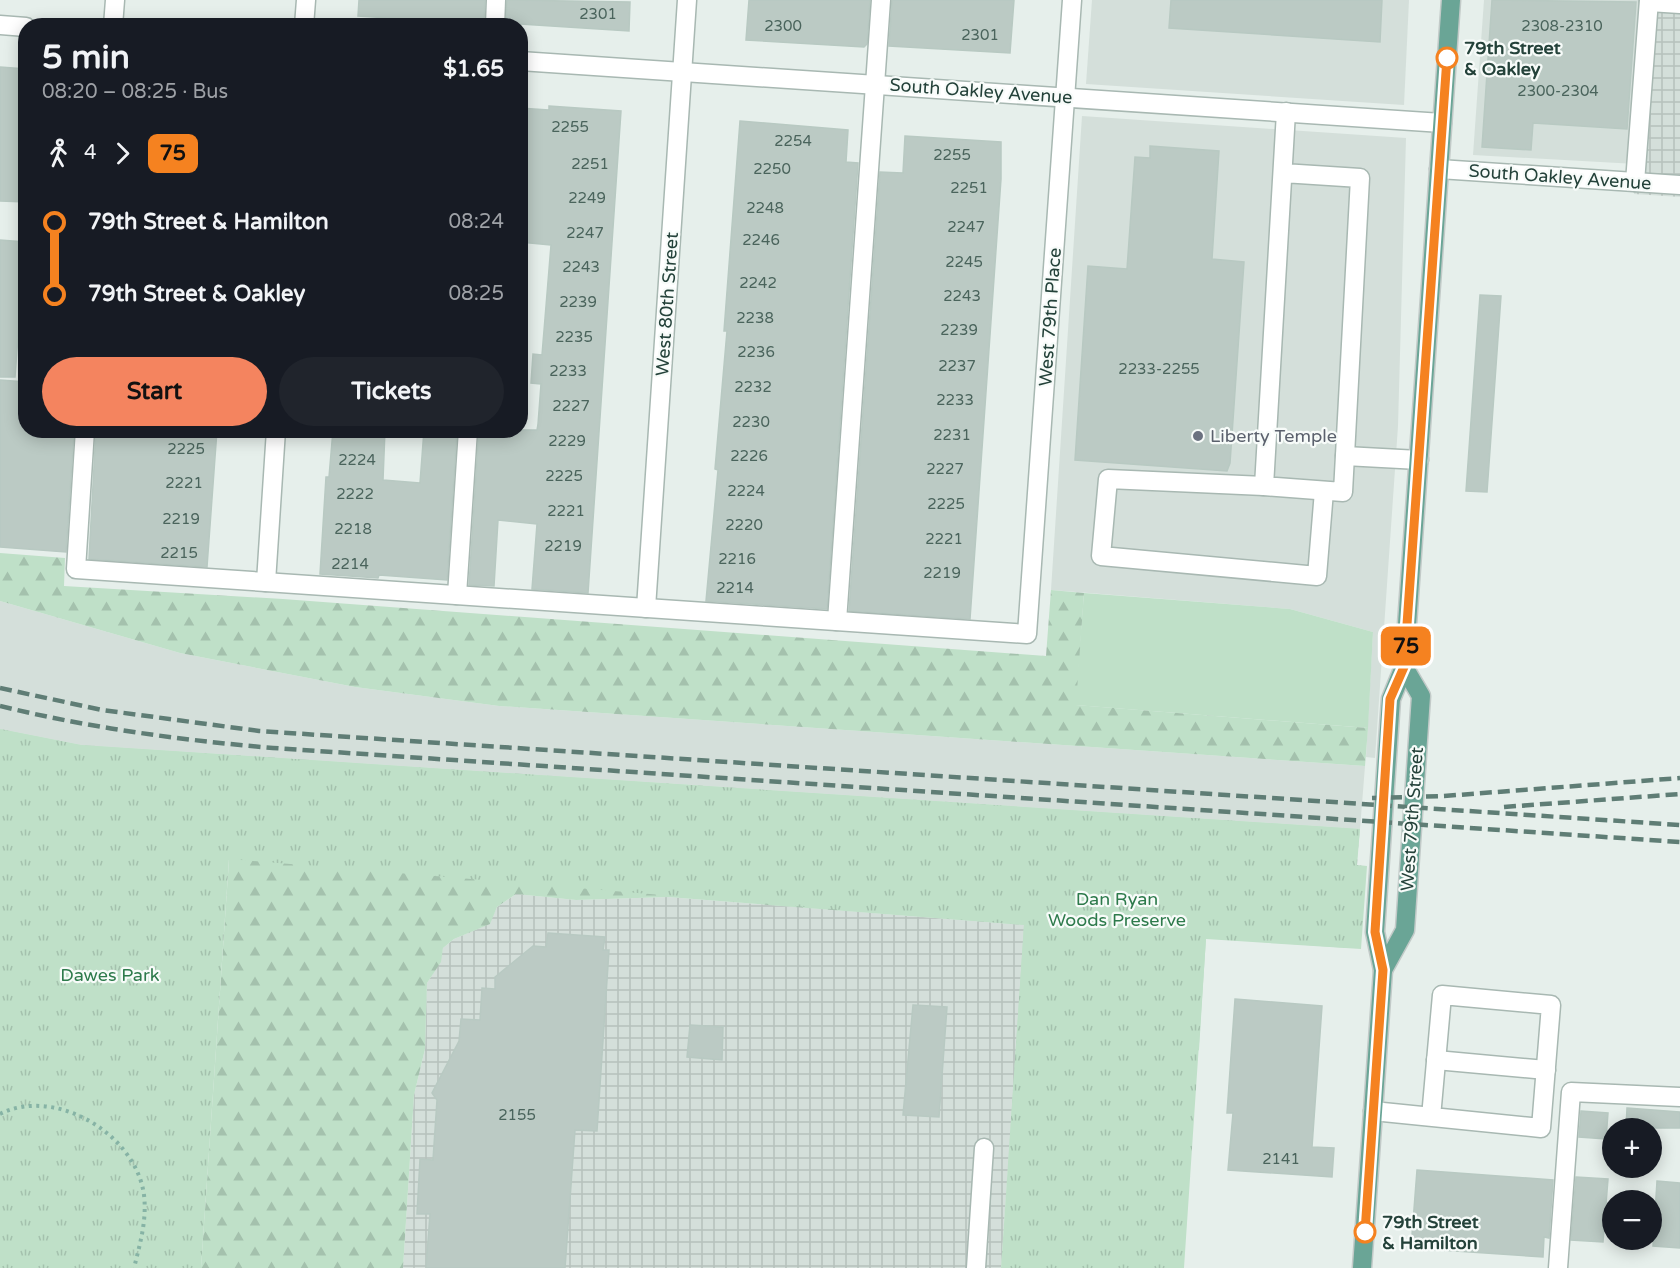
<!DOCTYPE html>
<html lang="en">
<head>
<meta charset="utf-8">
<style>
  body { margin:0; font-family:"Varela Round",sans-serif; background:#20242c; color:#f1f3f6; height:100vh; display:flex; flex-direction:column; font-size:22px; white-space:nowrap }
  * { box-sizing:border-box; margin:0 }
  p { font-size:20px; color:#9ea1a6 }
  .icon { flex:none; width:33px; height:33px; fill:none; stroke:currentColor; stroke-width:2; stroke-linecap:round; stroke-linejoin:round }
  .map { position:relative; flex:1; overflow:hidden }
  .panel { position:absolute; left:18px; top:18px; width:510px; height:420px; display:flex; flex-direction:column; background:#171b24; border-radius:24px; box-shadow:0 3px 15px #0003 }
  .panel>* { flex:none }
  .badge { padding:0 12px; border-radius:9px; font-size:21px; line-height:39px }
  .tools { position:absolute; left:1602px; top:1118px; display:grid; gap:12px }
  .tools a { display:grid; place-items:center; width:60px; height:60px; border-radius:50%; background:#171b24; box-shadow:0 3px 15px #0003; font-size:30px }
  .map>.badge { position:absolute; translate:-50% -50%; box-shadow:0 0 0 3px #fff }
  .legs { display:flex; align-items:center; gap:9px; height:66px; padding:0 24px; font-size:20px }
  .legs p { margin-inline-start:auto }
  .head { display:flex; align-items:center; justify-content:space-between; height:102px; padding:0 24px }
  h1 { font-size:33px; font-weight:800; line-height:45px }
  .action { display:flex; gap:12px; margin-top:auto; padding:12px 24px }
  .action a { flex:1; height:69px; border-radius:36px; background:#f4845f; color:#111; font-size:24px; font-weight:800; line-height:69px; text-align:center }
  .action a+a { background:#20242c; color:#f1f3f6 }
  ul { padding:0 24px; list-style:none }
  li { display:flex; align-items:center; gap:21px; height:72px; font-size:22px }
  li i { display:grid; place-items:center; width:9px; height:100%; margin:0 8px; background:currentColor }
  li i::after { content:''; width:15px; height:15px; margin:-8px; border:4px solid; border-radius:50%; background:#171b24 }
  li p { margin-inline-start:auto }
  li:first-child i { background:linear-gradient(#0000 50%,currentColor 0) }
  li:last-child i { background:linear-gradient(currentColor 50%,#0000 0) }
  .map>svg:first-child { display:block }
  .built { fill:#d4dfda }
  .industrial { fill:url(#industrial-grid) }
  .green { fill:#bfe0c8 }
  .forest { fill:url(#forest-firs) }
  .park { fill:url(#park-tufts) }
  .building { fill:#bbcac4; stroke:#b8c9c2; stroke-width:1.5 }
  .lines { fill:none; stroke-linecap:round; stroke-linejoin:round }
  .minor-casing { stroke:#a8b8b2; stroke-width:21 }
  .major-casing { stroke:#c2cac8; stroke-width:21 }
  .path { stroke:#86b3a5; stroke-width:4; stroke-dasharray:3 4.5; stroke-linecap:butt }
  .minor { stroke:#fff; stroke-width:18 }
  .major { stroke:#6aa596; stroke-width:18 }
  .rail { stroke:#5f7d75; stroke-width:4.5; stroke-dasharray:12 6; stroke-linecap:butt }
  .line-1-casing { stroke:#fff; stroke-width:14 }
  .line-1 { stroke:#f58220; stroke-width:9 }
  .stop-1-dot { fill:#fff; stroke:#f58220; stroke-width:3 }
  .worship-dot { fill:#6b7280; stroke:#f7fbf9; stroke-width:2 }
  .labels { text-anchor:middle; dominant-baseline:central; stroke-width:4.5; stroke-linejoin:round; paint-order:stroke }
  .number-label { font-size:15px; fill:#4a645c }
  .stop-label { font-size:18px; font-weight:bold; fill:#24423a; stroke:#f7fbf9; text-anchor:start }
  .street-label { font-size:18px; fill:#24423a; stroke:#f7fbf9 }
  .worship-label { font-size:18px; fill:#5b616d; stroke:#f7fbf9; text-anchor:start }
  .park-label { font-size:18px; fill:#2d7a4b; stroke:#f7fbf9 }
</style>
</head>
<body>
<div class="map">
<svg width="1680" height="1268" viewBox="0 0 1680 1268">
  <defs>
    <pattern id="industrial-grid" width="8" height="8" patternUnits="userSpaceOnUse" patternTransform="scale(1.5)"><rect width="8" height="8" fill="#d4dfda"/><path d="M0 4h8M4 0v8" fill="none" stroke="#b6c1bc"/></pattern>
    <pattern id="forest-firs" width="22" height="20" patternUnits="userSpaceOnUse" patternTransform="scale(1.5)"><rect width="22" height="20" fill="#bfe0c8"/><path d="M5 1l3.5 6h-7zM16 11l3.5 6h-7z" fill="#a4c1ad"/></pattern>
    <pattern id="park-tufts" width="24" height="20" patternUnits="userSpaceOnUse" patternTransform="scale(1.5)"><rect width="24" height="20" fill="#bfe0c8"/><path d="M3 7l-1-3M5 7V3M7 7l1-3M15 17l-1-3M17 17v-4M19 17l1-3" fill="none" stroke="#a4c1ad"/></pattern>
  </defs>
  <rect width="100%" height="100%" fill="#e6efeb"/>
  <!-- built -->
  <g class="built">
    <path d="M1092,0h317l-5,105 -318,-21z"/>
    <path d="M1484,0h165l-13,164 -163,-9z"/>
    <path d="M1082,116l324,22 -8,288 -23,332 -9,-1 7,-125 -83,-23 -239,-19z"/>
    <path d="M0,601l180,52 175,34 144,19 866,60 -5,63 -1279,-84 -81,-16z"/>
  </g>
  <!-- industrial -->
  <g class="industrial">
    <path d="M1649,0h31v197l-46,-3z"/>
    <path d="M516,894l60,6 92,-3 357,28 -24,343h-598l11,-173 11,-46 2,-66 13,-21 3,-14 11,-9 35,-15 8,-17z"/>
  </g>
  <!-- green -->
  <path class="green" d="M1084,593l206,16 83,23 -5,96 -293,-23z"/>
  <!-- forest -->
  <g class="forest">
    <path d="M0,553l65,5 -1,28 219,13 763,57 5,-66 33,3 -8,112 292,23 -3,38 -866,-60 -144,-19 -175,-34 -180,-52z"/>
    <path d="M0,729l81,16 1279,84 -12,119 -142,-10 -7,112 -191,117 16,-242 -356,-28 -92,3 -60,-6 -19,13 -7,17 -36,15 -11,9 -2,14 -14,21 -2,66 -11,46 -11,173h-202l28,-408z"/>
  </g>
  <!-- park -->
  <path class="park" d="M0,729l81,16 1279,84 -3,36 10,1 -6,83 -155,-10 -22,329h-183l23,-343 -795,-66 -28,409h-201z"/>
  <!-- building -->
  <g class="building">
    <path d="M359,0h126l-1,21 -1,3 -125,-8z"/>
    <path d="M507,0l123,2 -1,29 -123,-8z"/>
    <path d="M749,0h121l-3,44 -3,3 -118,-7z"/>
    <path d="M892,0h122l-4,53 -121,-7z"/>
    <path d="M1171,0h211l-2,42 -211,-14z"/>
    <path d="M1492,0l144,2 -9,127 -94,-6 -2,27 -49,-3z"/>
    <path d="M0,67l26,2v133l-26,-1z"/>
    <path d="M549,106l72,5 -33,482 -56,-4 5,-65 -39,-4 -4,66 -25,-1 10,-155h58l1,-6 3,-40 -10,-1 2,-29 9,1 9,-110 -31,-3v-134l29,2z"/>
    <path d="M740,121l108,9 -2,32 12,1 -31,446 -121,-8 12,-131 -3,-1 12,-138h-3z"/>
    <path d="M905,136l96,6v37l-31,440 -121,-8 31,-439 23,1z"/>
    <path d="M1150,146l69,5 -7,108 32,3 -14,201 -3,8 -152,-11 13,-194 39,3 8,-112 15,1z"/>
    <path d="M0,240l25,2 -10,135h-15z"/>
    <path d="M1480,295l21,1 -14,196 -21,-1z"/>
    <path d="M0,380l26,2v48h48l-8,122 -66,-5z"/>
    <path d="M96,430h121l-10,137 -118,-8z"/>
    <path d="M333,430h52l-2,50 37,3 4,-53h33l-10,150 -68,-5 -1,3 -58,-4 6,-97h3z"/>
    <path d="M548,933l57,4 -2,13h6l-12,181 -22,-1 -10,138h-139l4,-54h-13l3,-55 13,1 4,-60 -5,-7 27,-52 2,-22 19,1 2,-32 13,1v-12l38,-31 13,1z"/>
    <path d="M1235,999l87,7 -10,141 22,1 -2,29 -104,-7 5,-57h-6z"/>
    <path d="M913,1005l34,2 -8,110 -36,-2z"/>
    <path d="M690,1025l33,2 -1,33 -35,-3z"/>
    <path d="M1627,1108l53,4v16h-54z"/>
    <path d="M1581,1111l27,2 -2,26 -27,-2z"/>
    <path d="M1417,1170l136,10 -4,58 -5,-1 -1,20 -132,-9z"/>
    <path d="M1576,1177l32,2 -5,63 -32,-2z"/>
    <path d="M1657,1181l23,2v65l-27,-2z"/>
  </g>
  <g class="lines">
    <!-- minor casing -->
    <g class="minor-casing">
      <g id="minor">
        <path d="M1649,2l31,2"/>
        <path d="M0,25l26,2"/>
        <path d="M113,26l2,-26"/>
        <path d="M304,26l2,-26"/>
        <path d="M495,26l1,-26"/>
        <path d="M520,61l922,62"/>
        <path d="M1439,169l241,16"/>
        <path d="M1283,173l77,5 -17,314 -79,-6 22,-374"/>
        <path d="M1635,182l14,-182"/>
        <path d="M85,430l-9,139 951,65 45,-634"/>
        <path d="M1345,456l74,4"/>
        <path d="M1264,486l-156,-7 -7,77 216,20 7,-85"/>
        <path d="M266,582l10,-152"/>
        <path d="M457,595l11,-165"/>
        <path d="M646,608l41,-608"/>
        <path d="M837,621l44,-621"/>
        <path d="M1436,1060l110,10"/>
        <path d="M1373,1111l168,17 10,-123 -109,-10 -11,122"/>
        <path d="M976,1268l8,-120"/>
        <path d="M1558,1268l13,-176 109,5"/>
      </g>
    </g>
    <!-- major casing -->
    <g class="major-casing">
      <g id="major">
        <path d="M1383,970l22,-40 16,-234 -17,-29"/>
        <path d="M1362,1268l21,-298 -8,-38 16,-233 13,-32 47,-667"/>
      </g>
    </g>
    <!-- path -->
    <path class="path" d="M0,1114c55,-28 136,20 144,81 3,25 -4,49 -10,73"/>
    <!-- minor -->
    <use href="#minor" class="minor"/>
    <!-- major -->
    <use href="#major" class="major"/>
    <!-- rail -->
    <g class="rail">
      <path d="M0,688l102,22 157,21 1421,94"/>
      <path d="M0,706c90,22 180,34 273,42l1407,94"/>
      <path d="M1372,798l72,-2 236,-18"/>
      <path d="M1504,807l176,-13"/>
    </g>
  </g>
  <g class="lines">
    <!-- line-1 casing -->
    <g class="line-1-casing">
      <path id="line-1" d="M1365,1232l18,-262 -8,-38 15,-233 14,-32 43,-609"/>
    </g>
    <!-- line-1 -->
    <use href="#line-1" class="line-1"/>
  </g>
  <!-- markers -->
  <g class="stop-1-dot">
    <circle cx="1447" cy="58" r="10"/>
    <circle cx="1365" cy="1232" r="10"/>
  </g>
  <circle class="worship-dot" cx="1198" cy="436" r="6"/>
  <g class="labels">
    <!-- number labels -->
    <g class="number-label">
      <text x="598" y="14">2301</text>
      <text x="783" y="26">2300</text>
      <text x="1562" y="26">2308-2310</text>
      <text x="980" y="35">2301</text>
      <text x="1558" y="91">2300-2304</text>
      <text x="570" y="127">2255</text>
      <text x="793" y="141">2254</text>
      <text x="952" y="155">2255</text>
      <text x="590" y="164">2251</text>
      <text x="772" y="169">2250</text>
      <text x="969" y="188">2251</text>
      <text x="587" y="198">2249</text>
      <text x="765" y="208">2248</text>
      <text x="966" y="227">2247</text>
      <text x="585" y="233">2247</text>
      <text x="761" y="240">2246</text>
      <text x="964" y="262">2245</text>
      <text x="581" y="267">2243</text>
      <text x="758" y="283">2242</text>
      <text x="962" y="296">2243</text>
      <text x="578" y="302">2239</text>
      <text x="755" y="318">2238</text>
      <text x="959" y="330">2239</text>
      <text x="574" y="337">2235</text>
      <text x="756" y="352">2236</text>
      <text x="957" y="366">2237</text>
      <text x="1159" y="369">2233-2255</text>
      <text x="568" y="371">2233</text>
      <text x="753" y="387">2232</text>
      <text x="955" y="400">2233</text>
      <text x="571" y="406">2227</text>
      <text x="751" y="422">2230</text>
      <text x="952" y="435">2231</text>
      <text x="567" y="441">2229</text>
      <text x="186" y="449">2225</text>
      <text x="749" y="456">2226</text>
      <text x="357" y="460">2224</text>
      <text x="945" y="469">2227</text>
      <text x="564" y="476">2225</text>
      <text x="184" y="483">2221</text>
      <text x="746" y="491">2224</text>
      <text x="355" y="494">2222</text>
      <text x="946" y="504">2225</text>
      <text x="566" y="511">2221</text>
      <text x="181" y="519">2219</text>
      <text x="744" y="525">2220</text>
      <text x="353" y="529">2218</text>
      <text x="944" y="539">2221</text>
      <text x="563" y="546">2219</text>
      <text x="179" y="553">2215</text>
      <text x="737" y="559">2216</text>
      <text x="350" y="564">2214</text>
      <text x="942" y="573">2219</text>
      <text x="735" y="588">2214</text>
      <text x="517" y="1115">2155</text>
      <text x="1281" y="1159">2141</text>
    </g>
    <!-- stop labels -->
    <g class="stop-label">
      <text x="1464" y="48">79th Street<tspan x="1464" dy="21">&amp; Oakley</tspan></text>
      <text x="1382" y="1222">79th Street<tspan x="1382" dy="21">&amp; Hamilton</tspan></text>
    </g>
    <!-- street labels -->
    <g class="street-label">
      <text transform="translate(981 91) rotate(4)">South Oakley Avenue</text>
      <text transform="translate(1560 177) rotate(4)">South Oakley Avenue</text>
      <text transform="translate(667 304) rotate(-86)">West 80th Street</text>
      <text transform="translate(1050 317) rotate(-86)">West 79th Place</text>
      <text transform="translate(1412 819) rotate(-86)">West 79th Street</text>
    </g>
    <!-- worship labels -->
    <g class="worship-label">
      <text x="1210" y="436">Liberty Temple</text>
    </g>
    <!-- park labels -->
    <g class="park-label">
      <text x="1117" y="899">Dan Ryan<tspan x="1117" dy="21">Woods Preserve</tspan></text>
      <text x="110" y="975">Dawes Park</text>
    </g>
  </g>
</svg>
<div class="tools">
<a>+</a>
<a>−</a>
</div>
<b class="badge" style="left:1406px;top:646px;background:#f58220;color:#111">75</b>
<section class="panel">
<div class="head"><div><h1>5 min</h1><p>08:20 – 08:25 · Bus</p></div><b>$1.65</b></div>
<div class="legs"><svg class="icon" aria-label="walk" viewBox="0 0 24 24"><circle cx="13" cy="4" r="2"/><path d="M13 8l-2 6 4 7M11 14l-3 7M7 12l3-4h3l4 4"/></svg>4<svg class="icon" aria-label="forward" viewBox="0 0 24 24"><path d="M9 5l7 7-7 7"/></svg><b class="badge" style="background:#f58220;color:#111">75</b></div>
<ul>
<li><i style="color:#f58220"></i><b>79th Street &amp; Hamilton</b><p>08:24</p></li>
<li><i style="color:#f58220"></i><b>79th Street &amp; Oakley</b><p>08:25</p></li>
</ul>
<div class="action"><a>Start</a><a>Tickets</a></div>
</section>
</div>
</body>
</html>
